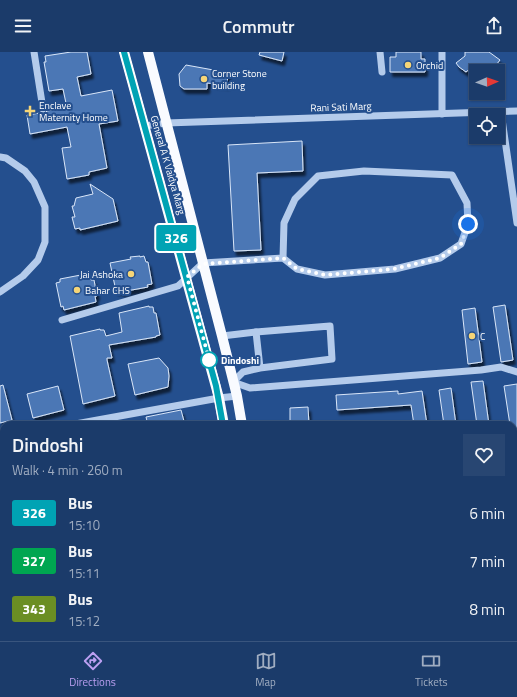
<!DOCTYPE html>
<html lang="en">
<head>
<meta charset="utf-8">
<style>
  body { margin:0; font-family:"Titillium Web",sans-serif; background:#284672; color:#f1f3f6; height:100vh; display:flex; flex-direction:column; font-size:15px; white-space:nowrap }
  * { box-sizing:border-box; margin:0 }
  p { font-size:13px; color:#a0adc1 }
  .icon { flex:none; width:22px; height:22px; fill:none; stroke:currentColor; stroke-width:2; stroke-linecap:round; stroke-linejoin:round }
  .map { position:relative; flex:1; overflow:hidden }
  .side { position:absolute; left:0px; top:369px; width:517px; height:220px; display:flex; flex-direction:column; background:#1b3b6a; border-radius:12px 12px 0 0; box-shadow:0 1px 3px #0004,0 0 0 1px #39557e }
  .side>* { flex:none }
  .badge { padding:0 8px; border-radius:3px; font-size:14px; line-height:26px }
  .needle { width:26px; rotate:88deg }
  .buttons { position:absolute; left:469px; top:12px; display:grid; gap:8px }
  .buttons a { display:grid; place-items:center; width:36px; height:36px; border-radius:0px; background:#1b3b6a; box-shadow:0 1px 3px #0004,0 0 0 1px #39557e; font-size:20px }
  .you { position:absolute; width:20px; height:20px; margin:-10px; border:3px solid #fff; border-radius:50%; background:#1a73e8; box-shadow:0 0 0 6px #1a73e833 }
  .map>.badge { position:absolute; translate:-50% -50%; box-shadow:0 0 0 2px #fff }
  .round { display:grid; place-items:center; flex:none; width:42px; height:42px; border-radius:0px; background:#284672 }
  .head { display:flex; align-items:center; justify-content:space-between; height:68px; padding:0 12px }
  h1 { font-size:19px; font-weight:600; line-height:30px }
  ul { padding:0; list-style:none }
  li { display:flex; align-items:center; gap:12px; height:48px; padding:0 12px }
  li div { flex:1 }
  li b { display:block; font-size:15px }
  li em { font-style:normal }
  li .badge { min-width:44px; font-weight:700; text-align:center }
  header { display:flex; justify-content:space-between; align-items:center; height:52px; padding:0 12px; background:#1b3b6a; font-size:18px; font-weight:600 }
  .dock { display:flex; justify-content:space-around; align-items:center; height:56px; border-top:1px solid #39557e; background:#1b3b6a; font-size:11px; color:#a0adc1 }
  .dock a { display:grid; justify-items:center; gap:2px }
  .dock .current { color:#bca0f2 }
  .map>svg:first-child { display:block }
  .building { fill:#4c77b5; stroke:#d9e6f8; filter:url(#shadow) }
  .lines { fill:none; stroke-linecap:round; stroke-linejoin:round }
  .minor { stroke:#b4cbeb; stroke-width:7 }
  .major { stroke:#f9fbff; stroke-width:10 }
  .line-casing { stroke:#fff; stroke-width:9 }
  .line { stroke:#00a3b4; stroke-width:6 }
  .walk { stroke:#fff; stroke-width:4; stroke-dasharray:0 7.2 }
  .poi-dot { fill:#f6d577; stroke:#244f8e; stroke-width:1.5 }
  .stop-dot { fill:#fff; stroke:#00a3b4; stroke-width:2 }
  .labels { text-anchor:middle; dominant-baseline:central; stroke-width:4; stroke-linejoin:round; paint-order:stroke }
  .poi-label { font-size:10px; fill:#fff; stroke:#244f8e; text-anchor:start }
  .street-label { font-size:10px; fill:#fff; stroke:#244f8e }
  .stop-label { font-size:10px; font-weight:bold; fill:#fff; stroke:#244f8e; text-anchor:start }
</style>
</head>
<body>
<header><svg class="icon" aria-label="menu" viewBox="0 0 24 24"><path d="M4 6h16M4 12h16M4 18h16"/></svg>Commutr<svg class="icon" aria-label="share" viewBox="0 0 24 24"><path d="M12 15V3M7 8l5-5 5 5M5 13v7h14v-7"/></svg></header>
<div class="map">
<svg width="517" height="589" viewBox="0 0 517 589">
  <defs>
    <filter id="shadow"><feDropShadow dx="2.5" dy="4.5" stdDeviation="1" flood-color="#0009"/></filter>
  </defs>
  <rect width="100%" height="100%" fill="#244f8e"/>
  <!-- building -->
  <g class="building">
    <path d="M71,0h16l4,22 -14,3 4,19 31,-6 6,31 -19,3 8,44 -18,4v3l-22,4 -5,-31 9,-1 -4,-20 -37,7 -3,-19 13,-2 4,1 3,-3 20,-3 -4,-19 -14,2 -5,-29h2l-1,-6z"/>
    <path d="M260,0h24l-2,9 -23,-6z"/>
    <path d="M396,0h25v7h4v13h-35v-15h6z"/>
    <path d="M465,0h24l11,8 -8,10 -6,-3 -9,-2 -5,2 -6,5 -7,-5 -3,-4 9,-7z"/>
    <path d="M186,13l33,6v3h9l-1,11 -20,-2v6h-23l-4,-3 -1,-12z"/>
    <path d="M302,89l1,30 -46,2 4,77 -27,1 -6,-106z"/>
    <path d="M90,132l23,15 5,22 -38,9v-2l-5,1 -3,-12h3l-3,-11h2l2,-8 17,-4z"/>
    <path d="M140,204v1l4,-1 2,6h2l4,22 -5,1 1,2 -27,5v-2l-5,1 -6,-28 21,-4 -1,-2z"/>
    <path d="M86,222v2l5,-1v5h3l3,16h-2l1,6 -32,8 -1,-4 -2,1 -5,-24 4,-1v-3z"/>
    <path d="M505,253l8,55 -12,2 -8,-55z"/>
    <path d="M149,254v1h4l1,6h2l4,22 -4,1v1l-47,8 3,13h-5v2l8,36 -32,8 -13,-68 30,-7v1h4l2,6 16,-4 -3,-19z"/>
    <path d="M475,256l7,54 -14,2 -6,-54z"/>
    <path d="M159,306l9,10 1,8 -1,11 -33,8 -7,-31z"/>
    <path d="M483,329l6,44h-12l-6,-43z"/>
    <path d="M517,332v53l-4,1v-13h-3l-6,-39z"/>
    <path d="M3,333l9,35 -12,3v-37z"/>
    <path d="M58,334l6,24 -31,8 -6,-24z"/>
    <path d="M451,336l5,37h-12l-5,-35z"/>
    <path d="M398,339v3l24,-3 5,34h-13l-3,-20 -74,5 -1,-15z"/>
    <path d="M308,355l1,18h-19v-17z"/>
    <path d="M181,358l4,15h-37l-2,-8z"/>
  </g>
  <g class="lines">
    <!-- minor -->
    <g class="minor">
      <path d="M34,0l9,57"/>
      <path d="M380,0l2,20"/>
      <path d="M501,60l16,111"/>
      <path d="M442,62v-62"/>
      <path d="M144,74l22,-3 351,-12"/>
      <path d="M0,105l6,1 19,13 9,11 11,25v35l-7,18 -15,16 -23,16"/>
      <path d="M62,268l116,-34 25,-23 80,-5 1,-35 11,-24 23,-23 46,-5 88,4 15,28 1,21 -7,20 -21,14 -45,11 -70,6 -28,-6 -14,-11"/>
      <path d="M222,284l34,-4"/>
      <path d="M260,316l-4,-36 74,-6 2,33 -72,9 -17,4 -10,10 17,6 231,-18 20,-3 16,5"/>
      <path d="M70,373l149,-27 18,-2"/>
      <path d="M0,386l4,-1"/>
      <path d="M513,405h4"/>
      <path d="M513,472h4"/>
      <path d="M513,572h4"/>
      <path d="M108,585v4"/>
      <path d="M400,589l27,-4"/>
    </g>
    <!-- major -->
    <g class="major">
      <path d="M124,0l95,346 5,27"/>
      <path d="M148,0l74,284 15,60 5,29"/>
      <path d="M237,585v4"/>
      <path d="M258,589v-4"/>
    </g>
  </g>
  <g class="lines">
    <!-- line casing -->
    <g class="line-casing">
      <path id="line" d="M124,0l92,334 7,39"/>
    </g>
    <!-- line -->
    <use href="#line" class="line"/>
    <!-- walk -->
    <path class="walk" d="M209,308l1,3 -23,-86 16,-13 80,-6 14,11 28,6 69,-6 46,-11 21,-14 7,-20"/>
  </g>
  <!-- markers -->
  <g class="poi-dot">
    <circle cx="408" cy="13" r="4"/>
    <circle cx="204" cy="27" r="4"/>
    <path d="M28 53h4v4h4v4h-4v4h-4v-4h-4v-4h4z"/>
    <circle cx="131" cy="222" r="4"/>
    <circle cx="77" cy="238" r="4"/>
    <circle cx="472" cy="284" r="4"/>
  </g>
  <circle class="stop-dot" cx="209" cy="308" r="8"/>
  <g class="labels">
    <!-- poi labels -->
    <g class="poi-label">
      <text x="416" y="13">Orchid</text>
      <text x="212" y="21">Corner Stone<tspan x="212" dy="12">building</tspan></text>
      <text x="39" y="53">Enclave<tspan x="39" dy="12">Maternity Home</tspan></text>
      <text x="123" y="222" text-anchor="end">Jai Ashoka</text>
      <text x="85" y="238">Bahar CHS</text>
      <text x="480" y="284">C</text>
    </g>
    <!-- street labels -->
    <g class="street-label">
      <text transform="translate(341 55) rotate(-2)">Rani Sati Marg</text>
      <text transform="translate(168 113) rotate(74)">General A K Vaidya Marg</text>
    </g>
    <!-- stop labels -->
    <g class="stop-label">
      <text x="221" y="308">Dindoshi</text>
    </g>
  </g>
</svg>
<div class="buttons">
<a><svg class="needle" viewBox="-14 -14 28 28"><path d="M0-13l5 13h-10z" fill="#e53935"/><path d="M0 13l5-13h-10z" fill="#a0adc1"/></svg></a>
<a><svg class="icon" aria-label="locate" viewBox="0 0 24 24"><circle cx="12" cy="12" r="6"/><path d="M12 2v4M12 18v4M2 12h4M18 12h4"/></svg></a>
</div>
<div class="you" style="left:468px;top:172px"></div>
<b class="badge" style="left:176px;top:186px;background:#00a3b4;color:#fff">326</b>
<section class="side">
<div class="head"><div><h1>Dindoshi</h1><p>Walk · 4 min · 260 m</p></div><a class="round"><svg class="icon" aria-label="heart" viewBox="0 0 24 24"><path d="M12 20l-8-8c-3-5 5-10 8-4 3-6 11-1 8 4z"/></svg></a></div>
<ul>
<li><span class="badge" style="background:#00a3b4;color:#fff">326</span><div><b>Bus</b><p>15:10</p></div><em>6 min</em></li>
<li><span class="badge" style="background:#00a651;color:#fff">327</span><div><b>Bus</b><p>15:11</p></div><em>7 min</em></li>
<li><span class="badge" style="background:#6b8e23;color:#fff">343</span><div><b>Bus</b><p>15:12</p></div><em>8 min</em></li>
</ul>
</section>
</div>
<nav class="dock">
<a class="current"><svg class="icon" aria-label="directions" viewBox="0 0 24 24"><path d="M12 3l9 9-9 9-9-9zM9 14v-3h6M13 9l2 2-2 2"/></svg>Directions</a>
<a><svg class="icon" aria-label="map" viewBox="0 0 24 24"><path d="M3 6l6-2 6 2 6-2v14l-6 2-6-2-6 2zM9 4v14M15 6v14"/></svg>Map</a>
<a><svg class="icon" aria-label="tickets" viewBox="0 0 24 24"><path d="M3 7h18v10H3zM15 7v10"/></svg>Tickets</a>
</nav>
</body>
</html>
